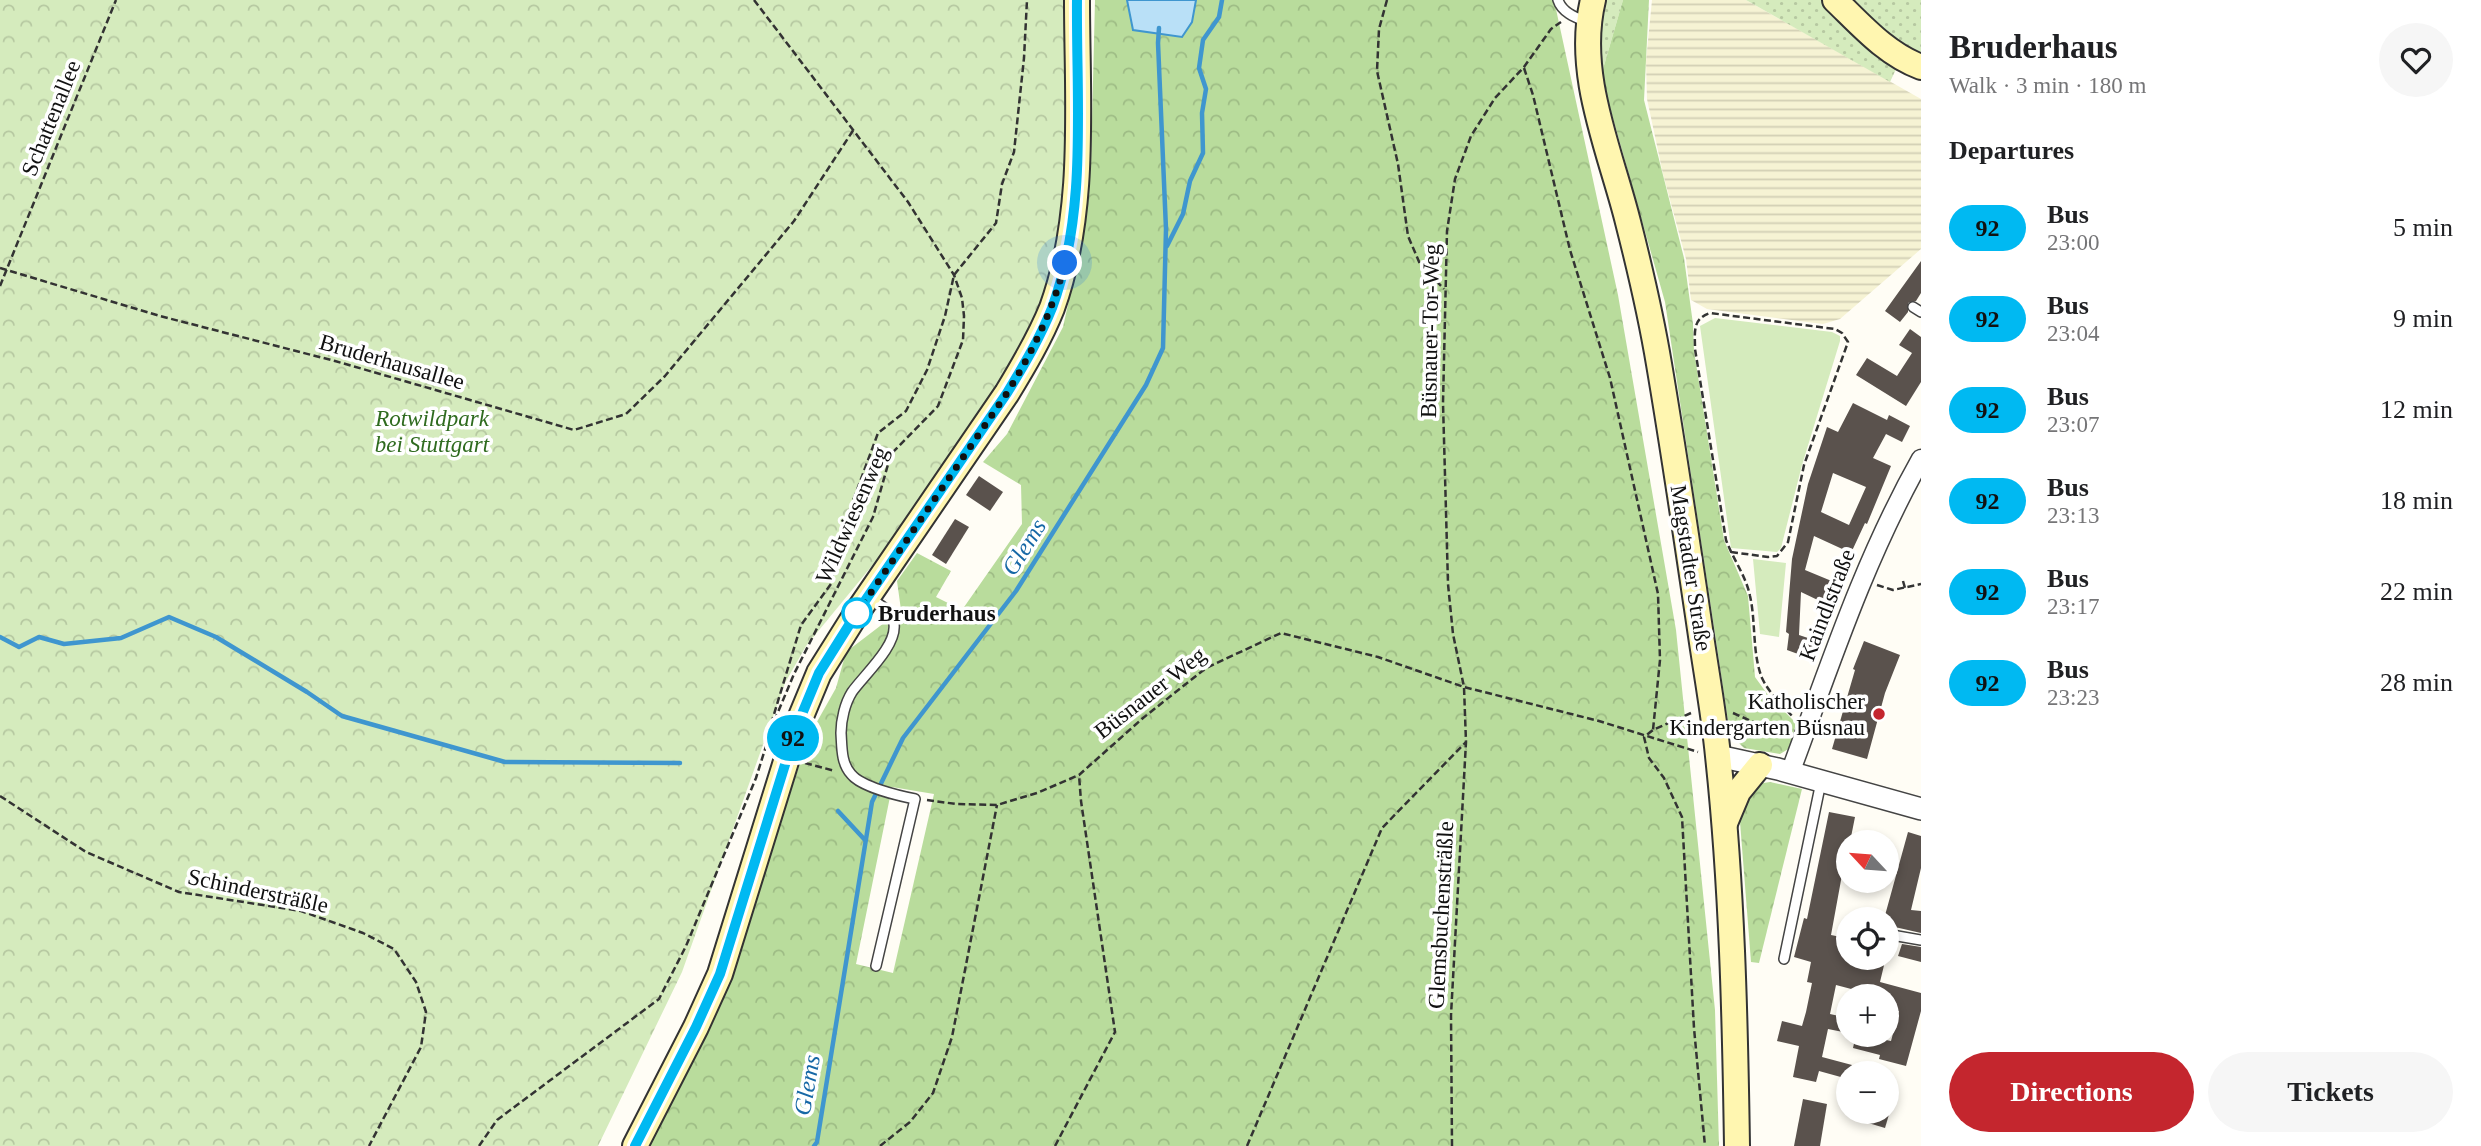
<!DOCTYPE html>
<html lang="en">
<head>
<meta charset="utf-8">
<style>
  body { margin:0; font-family:Georgia,serif; background:#f6f6f6; color:#202124; height:100vh; display:flex; flex-direction:column; font-size:26px; white-space:nowrap }
  * { box-sizing:border-box; margin:0 }
  p { font-size:23px; color:#757577 }
  .icon { flex:none; width:38px; height:38px; fill:none; stroke:currentColor; stroke-width:2; stroke-linecap:round; stroke-linejoin:round }
  .map { position:relative; flex:1; overflow:hidden }
  .details { display:flex; flex-direction:column; background:#fff; width:560px }
  .details>* { flex:none }
  .badge { padding:0 14px; border-radius:23px; font-size:24px; line-height:46px }
  .needle { width:46px; rotate:296deg }
  .controls { position:absolute; left:1836px; top:830px; display:grid; gap:14px }
  .controls a { display:grid; place-items:center; width:63px; height:63px; border-radius:50%; background:#fff; box-shadow:0 4px 10px #0003; font-size:35px }
  .you { position:absolute; width:35px; height:35px; margin:-18px; border:5px solid #fff; border-radius:50%; background:#1a73e8; box-shadow:0 0 0 10px #1a73e833 }
  .map>.badge { position:absolute; translate:-50% -50%; box-shadow:0 0 0 4px #fff }
  h2 { padding:0 28px; font-size:26px; line-height:63px }
  .round { display:grid; place-items:center; flex:none; width:74px; height:74px; border-radius:37px; background:#f6f6f6 }
  .overview { display:flex; align-items:center; justify-content:space-between; height:119px; padding:0 28px }
  h1 { font-size:33px; font-weight:700; line-height:52px }
  .action { display:flex; gap:14px; margin-top:auto; padding:14px 28px }
  .action a { flex:1; height:80px; border-radius:42px; background:#c4262e; color:#fff; font-size:28px; font-weight:700; line-height:80px; text-align:center }
  .action a+a { background:#f6f6f6; color:#202124 }
  ul { padding:0; list-style:none }
  li { display:flex; align-items:center; gap:21px; height:91px; padding:0 28px }
  li div { flex:1 }
  li b { display:block; font-size:26px }
  li em { font-style:normal }
  li .badge { min-width:77px; font-weight:700; text-align:center }
  main { display:flex; flex:1; min-height:0 }
  .map>svg:first-child { display:block }
  .farmland { fill:url(#farmland-rules) }
  .grass { fill:url(#grass-dots) }
  .forest { fill:url(#forest-crowns); fill-rule:evenodd }
  .park { fill:url(#park-crowns) }
  .garden { fill:#d5ebbd }
  .water { fill:#b9e0f7; stroke:#3f96cf; stroke-width:2 }
  .lines { fill:none; stroke-linecap:round; stroke-linejoin:round }
  .stream { stroke:#3f96cf; stroke-width:4.5 }
  .building { fill:#5a524d; fill-rule:evenodd }
  .service-casing { stroke:#444; stroke-width:12 }
  .minor-casing { stroke:#444; stroke-width:21 }
  .tertiary-casing { stroke:#444; stroke-width:24 }
  .secondary-casing { stroke:#333; stroke-width:28 }
  .path { stroke:#333; stroke-width:2.5; stroke-dasharray:7 3.5; stroke-linecap:butt }
  .service { stroke:#fff; stroke-width:9 }
  .minor { stroke:#fff; stroke-width:18 }
  .tertiary { stroke:#fff; stroke-width:21 }
  .secondary { stroke:#fff6b0; stroke-width:24 }
  .line-casing { stroke:#fff; stroke-width:16 }
  .line { stroke:#00b9f2; stroke-width:10 }
  .walk { stroke:#111; stroke-width:7; stroke-dasharray:0 12.6 }
  .stop-dot { fill:#fff; stroke:#00b9f2; stroke-width:3.5 }
  .poi-dot { fill:#c4262e; stroke:#fff; stroke-width:2.5 }
  .labels { text-anchor:middle; dominant-baseline:central; stroke-width:7; stroke-linejoin:round; paint-order:stroke }
  .street-label { font-size:23px; fill:#111; stroke:#fff }
  .park-label { font-size:23px; font-style:italic; fill:#2f6b1f; stroke:#fff }
  .stop-label { font-size:23px; font-weight:bold; fill:#111; stroke:#fff; text-anchor:start }
  .poi-label { font-size:23px; fill:#111; stroke:#fff; text-anchor:end }
  .water-label { font-size:24px; font-style:italic; fill:#1768a6; stroke:#fff }
</style>
</head>
<body>
<main>
<div class="map">
<svg width="1921" height="1146" viewBox="0 0 1921 1146">
  <defs>
    <pattern id="farmland-rules" width="6" height="5" patternUnits="userSpaceOnUse" patternTransform="scale(1.75)"><rect width="6" height="5" fill="#f6f3d4"/><path d="M0 2.5h6" fill="none" stroke="#d2cfb5"/></pattern>
    <pattern id="grass-dots" width="8" height="8" patternUnits="userSpaceOnUse" patternTransform="scale(1.75)"><rect width="8" height="8" fill="#d5ebbd"/><path d="M2 2h.1M6 6h.1" fill="none" stroke="#b6c8a1" stroke-width="1.8" stroke-linecap="round"/></pattern>
    <pattern id="forest-crowns" width="20" height="18" patternUnits="userSpaceOnUse" patternTransform="scale(1.75)"><rect width="20" height="18" fill="#b9dc9c"/><path d="M2 6a3 3 0 1 1 6 0M12 15a3 3 0 1 1 6 0" fill="none" stroke="#9ebc85"/></pattern>
    <pattern id="park-crowns" width="20" height="18" patternUnits="userSpaceOnUse" patternTransform="scale(1.75)"><rect width="20" height="18" fill="#d5ebbd"/><path d="M2 6a3 3 0 1 1 6 0M12 15a3 3 0 1 1 6 0" fill="none" stroke="#b6c8a1"/></pattern>
  </defs>
  <rect width="100%" height="100%" fill="#fffdf5"/>
  <!-- farmland -->
  <path class="farmland" d="M1652,0h94l175,99v150l-81,70 -17,5 -116,-15 -16,-9 -5,-41 -23,-85 -16,-75 -1,-38z"/>
  <!-- grass -->
  <g class="grass">
    <path d="M1606,0h17l-22,76 -2,-56z"/>
    <path d="M1746,0h75l25,26 51,41 -7,15z"/>
    <path d="M1849,0h72v55l-25,-12z"/>
  </g>
  <!-- forest -->
  <g class="forest">
    <path d="M1095,0h32l6,30 49,7 10,-15 4,-22h358l64,295 58,335 39,380 4,136h-1071l79,-162 82,-248 27,-48 10,-36 55,-42 -4,-29 20,-28 34,18 -15,26 26,13 60,-86 -1,-39 -38,-23 24,-28 56,-107 16,-72 12,-92zM892,787l42,7 -41,179 -37,-9z"/>
    <path d="M1623,0h26l-5,100 40,158 9,66 1,27 30,189 24,56 7,81 13,18 28,28 -6,25 -10,6 -36,-6 -14,-14 -65,-432 -64,-226z"/>
    <path d="M1770,782l32,7 -43,174 -8,-1 -12,-153 18,-25z"/>
  </g>
  <!-- park -->
  <path class="park" d="M0,0h1067l-3,232 -27,92 -49,82 -99,139 -83,101 -21,37 -103,289 -84,174h-598z"/>
  <!-- garden -->
  <g class="garden">
    <path d="M1715,318l117,14 8,4v5l-38,124 -21,83 -4,4 -46,-4 -31,-222z"/>
    <path d="M1753,559l33,4 -7,74 -19,-3z"/>
  </g>
  <!-- water -->
  <path class="water" d="M1127,0h69l-4,22 -10,15 -49,-7z"/>
  <g class="lines">
    <!-- stream -->
    <g class="stream">
      <path d="M1167,246l16,-32 7,-33 13,-28 -1,-40 4,-24 -7,-21 4,-28 16,-23 3,-17"/>
      <path d="M0,637l19,10 20,-10 25,7 57,-6 48,-21 47,20 91,55 35,24 163,46 175,1"/>
      <path d="M838,811l27,29"/>
      <path d="M814,1146l3,-4 55,-340 31,-64 113,-147 130,-206 17,-37 3,-119 -8,-186 1,-15"/>
    </g>
  </g>
  <!-- building -->
  <g class="building">
    <path d="M1921,261v32l-5,8 -8,2v9l-8,10 -15,-11z"/>
    <path d="M1910,329l11,8v45l-15,24 -50,-31 11,-17 30,18 15,-23 -13,-8z"/>
    <path d="M1853,403l34,17 2,-5 21,11 -8,16 -16,-8 -13,24 18,8 -24,58 -2,-1 -14,30 -37,-17 -9,34 29,12 -10,21 -23,-11 -2,43 18,6 -8,17 -22,-8 2,-16 -3,-2 6,-73 16,-75 19,-57 11,5zM1833,473l33,14 -17,38 -28,-13z"/>
    <path d="M979,476l24,16 -13,19 -24,-16z"/>
    <path d="M955,519l14,8 -23,37 -14,-9z"/>
    <path d="M1864,641l36,14 -15,38 -18,66 -35,-10 23,-79 -2,-1z"/>
    <path d="M1829,812l26,5 -5,25h-2l-17,93 15,3 -4,19h44l-6,25 41,11v18l-15,55 -27,-7 1,-4 -27,-7 3,-14 35,7 8,-30 -13,-3v-12h-8l-42,-11 -6,29 18,4v15l-20,-4 -6,28 30,8 -4,14 -29,-8 -3,11 -23,-5 6,-31 -22,-5 5,-20 20,5 4,-14 6,-29 -5,-1 4,-20 -17,-5 10,-39 3,1z"/>
    <path d="M1908,832l13,4v32l-10,42 10,1v22l-35,-8v-6h-2z"/>
    <path d="M1902,944l19,3v15l-23,-6z"/>
    <path d="M1803,1099l24,5 -7,42h-26z"/>
    <path d="M1868,1111h22l-5,17 -20,-6z"/>
  </g>
  <g class="lines">
    <!-- service casing -->
    <g class="service-casing">
      <g id="service">
        <path d="M1558,0c4,13 19,18 31,23"/>
        <path d="M1913,307l8,5"/>
        <path d="M869,598c11,7 23,12 25,26 3,22 -30,51 -42,68 -7,11 -11,28 -11,41 1,14 0,30 10,41 10,13 49,22 64,25l-39,167"/>
        <path d="M1886,934l35,6"/>
        <path d="M1784,959l37,-177"/>
      </g>
    </g>
    <!-- minor casing -->
    <g class="minor-casing">
      <path id="minor" d="M1790,773c40,-108 74,-213 131,-314"/>
    </g>
    <!-- tertiary casing -->
    <g class="tertiary-casing">
      <path id="tertiary" d="M1718,756l60,13 143,40"/>
    </g>
    <!-- secondary casing -->
    <g class="secondary-casing">
      <g id="secondary">
        <path d="M1593,0c-18,74 17,150 35,222 12,47 23,94 31,142 15,88 28,177 41,265 6,42 14,85 18,127 14,130 17,260 19,390"/>
        <path d="M1835,0c26,25 51,54 86,67"/>
        <path d="M1725,823l13,-31 22,-27"/>
        <path d="M635,1146l61,-119 24,-53 77,-248 22,-53 37,-59 151,-221c17,-28 33,-55 45,-85 35,-97 25,-207 25,-308"/>
      </g>
    </g>
    <!-- path -->
    <g class="path">
      <path d="M1387,0l-8,29 -2,42 21,93 10,72 12,28 24,25"/>
      <path d="M1524,68l9,27 37,155 40,128 48,216 2,66 -7,70"/>
      <path d="M0,268l160,48 175,45 239,69 52,-16 39,-38 129,-155 60,-92"/>
      <path d="M0,286l116,-286"/>
      <path d="M1731,552l37,5 9,-1 11,-14 16,-77 44,-123 -6,-9 -7,-4 -125,-16c-18,6 -15,19 -15,36l31,191c7,19 20,36 24,56 6,26 2,57 12,82 7,15 20,27 31,39"/>
      <path d="M1903,581l2,7"/>
      <path d="M1877,585l16,5 28,-6"/>
      <path d="M1691,713l-38,17 -9,7 5,21 15,20 18,39 12,211 11,118"/>
      <path d="M1733,713l52,23"/>
      <path d="M765,744l36,-119 30,-41 7,-35 13,-43 27,-73 28,-22 21,-41 18,-54 9,-41 42,-52 6,-39 12,-32 10,-94 3,-58"/>
      <path d="M805,763l30,8"/>
      <path d="M0,796l86,56 93,40 122,19 62,22 31,16 22,33 10,30 -5,35 -52,99"/>
      <path d="M927,800l29,4 41,1 40,-12 42,-18 64,-57 63,-50 75,-35 97,24 86,30 135,34 99,31"/>
      <path d="M479,1146l18,-26 162,-121 27,-53 70,-168 17,-54 21,-50 79,-157 18,-63 47,-48 25,-66 1,-24 -2,-18 -8,-23 -46,-73 -154,-202"/>
      <path d="M880,1146l30,-24 23,-29 19,-56 45,-232"/>
      <path d="M1055,1146l60,-114 -34,-231 -2,-26"/>
      <path d="M1247,1146l135,-318 84,-86"/>
      <path d="M1452,1146l-1,-131 15,-273 -2,-55 -11,-53 -5,-50 -5,-181 4,-172 8,-52 16,-43 24,-38 29,-31 27,-38 10,-7"/>
    </g>
    <!-- service -->
    <use href="#service" class="service"/>
    <!-- minor -->
    <use href="#minor" class="minor"/>
    <!-- tertiary -->
    <use href="#tertiary" class="tertiary"/>
    <!-- secondary -->
    <use href="#secondary" class="secondary"/>
  </g>
  <g class="lines">
    <!-- line casing -->
    <g class="line-casing">
      <path id="line" d="M635,1146l61,-119 24,-53 77,-248 22,-53 37,-59 151,-221c17,-28 33,-55 45,-85 36,-98 24,-206 25,-308"/>
    </g>
    <!-- line -->
    <use href="#line" class="line"/>
    <!-- walk -->
    <path class="walk" d="M857,613l150,-220c26,-42 46,-83 58,-130"/>
  </g>
  <!-- markers -->
  <circle class="stop-dot" cx="857" cy="613" r="14"/>
  <circle class="poi-dot" cx="1879" cy="714" r="7"/>
  <g class="labels">
    <!-- street labels -->
    <g class="street-label">
      <text transform="translate(51 118) rotate(-68)">Schattenallee</text>
      <text transform="translate(1430 331) rotate(-89)">Büsnauer-Tor-Weg</text>
      <text transform="translate(392 362) rotate(16)">Bruderhausallee</text>
      <text transform="translate(852 515) rotate(-66)">Wildwiesenweg</text>
      <text transform="translate(1691 568) rotate(81)">Magstadter Straße</text>
      <text transform="translate(1827 605) rotate(-69)">Kaindlstraße</text>
      <text transform="translate(1150 693) rotate(-38)">Büsnauer Weg</text>
      <text transform="translate(258 891) rotate(12)">Schindersträßle</text>
      <text transform="translate(1441 915) rotate(-87)">Glemsbuchensträßle</text>
    </g>
    <!-- park labels -->
    <g class="park-label">
      <text x="432" y="418">Rotwildpark<tspan x="432" dy="26">bei Stuttgart</tspan></text>
    </g>
    <!-- stop labels -->
    <g class="stop-label">
      <text x="878" y="613">Bruderhaus</text>
    </g>
    <!-- poi labels -->
    <g class="poi-label">
      <text x="1865" y="701">Katholischer<tspan x="1865" dy="26">Kindergarten Büsnau</tspan></text>
    </g>
    <!-- water labels -->
    <g class="water-label">
      <text transform="translate(1024 547) rotate(-58)">Glems</text>
      <text transform="translate(807 1085) rotate(-80)">Glems</text>
    </g>
  </g>
</svg>
<div class="controls">
<a><svg class="needle" viewBox="-14 -14 28 28"><path d="M0-13l5 13h-10z" fill="#e53935"/><path d="M0 13l5-13h-10z" fill="#757577"/></svg></a>
<a><svg class="icon" aria-label="locate" viewBox="0 0 24 24"><circle cx="12" cy="12" r="6"/><path d="M12 2v4M12 18v4M2 12h4M18 12h4"/></svg></a>
<a>+</a>
<a>−</a>
</div>
<div class="you" style="left:1065px;top:263px"></div>
<b class="badge" style="left:793px;top:738px;background:#00b9f2;color:#111">92</b>
</div>
<section class="details">
<div class="overview"><div><h1>Bruderhaus</h1><p>Walk · 3 min · 180 m</p></div><a class="round"><svg class="icon" aria-label="heart" viewBox="0 0 24 24"><path d="M12 20l-8-8c-3-5 5-10 8-4 3-6 11-1 8 4z"/></svg></a></div>
<h2>Departures</h2>
<ul>
<li><span class="badge" style="background:#00b9f2;color:#111">92</span><div><b>Bus</b><p>23:00</p></div><em>5 min</em></li>
<li><span class="badge" style="background:#00b9f2;color:#111">92</span><div><b>Bus</b><p>23:04</p></div><em>9 min</em></li>
<li><span class="badge" style="background:#00b9f2;color:#111">92</span><div><b>Bus</b><p>23:07</p></div><em>12 min</em></li>
<li><span class="badge" style="background:#00b9f2;color:#111">92</span><div><b>Bus</b><p>23:13</p></div><em>18 min</em></li>
<li><span class="badge" style="background:#00b9f2;color:#111">92</span><div><b>Bus</b><p>23:17</p></div><em>22 min</em></li>
<li><span class="badge" style="background:#00b9f2;color:#111">92</span><div><b>Bus</b><p>23:23</p></div><em>28 min</em></li>
</ul>
<div class="action"><a>Directions</a><a>Tickets</a></div>
</section>
</main>
</body>
</html>
